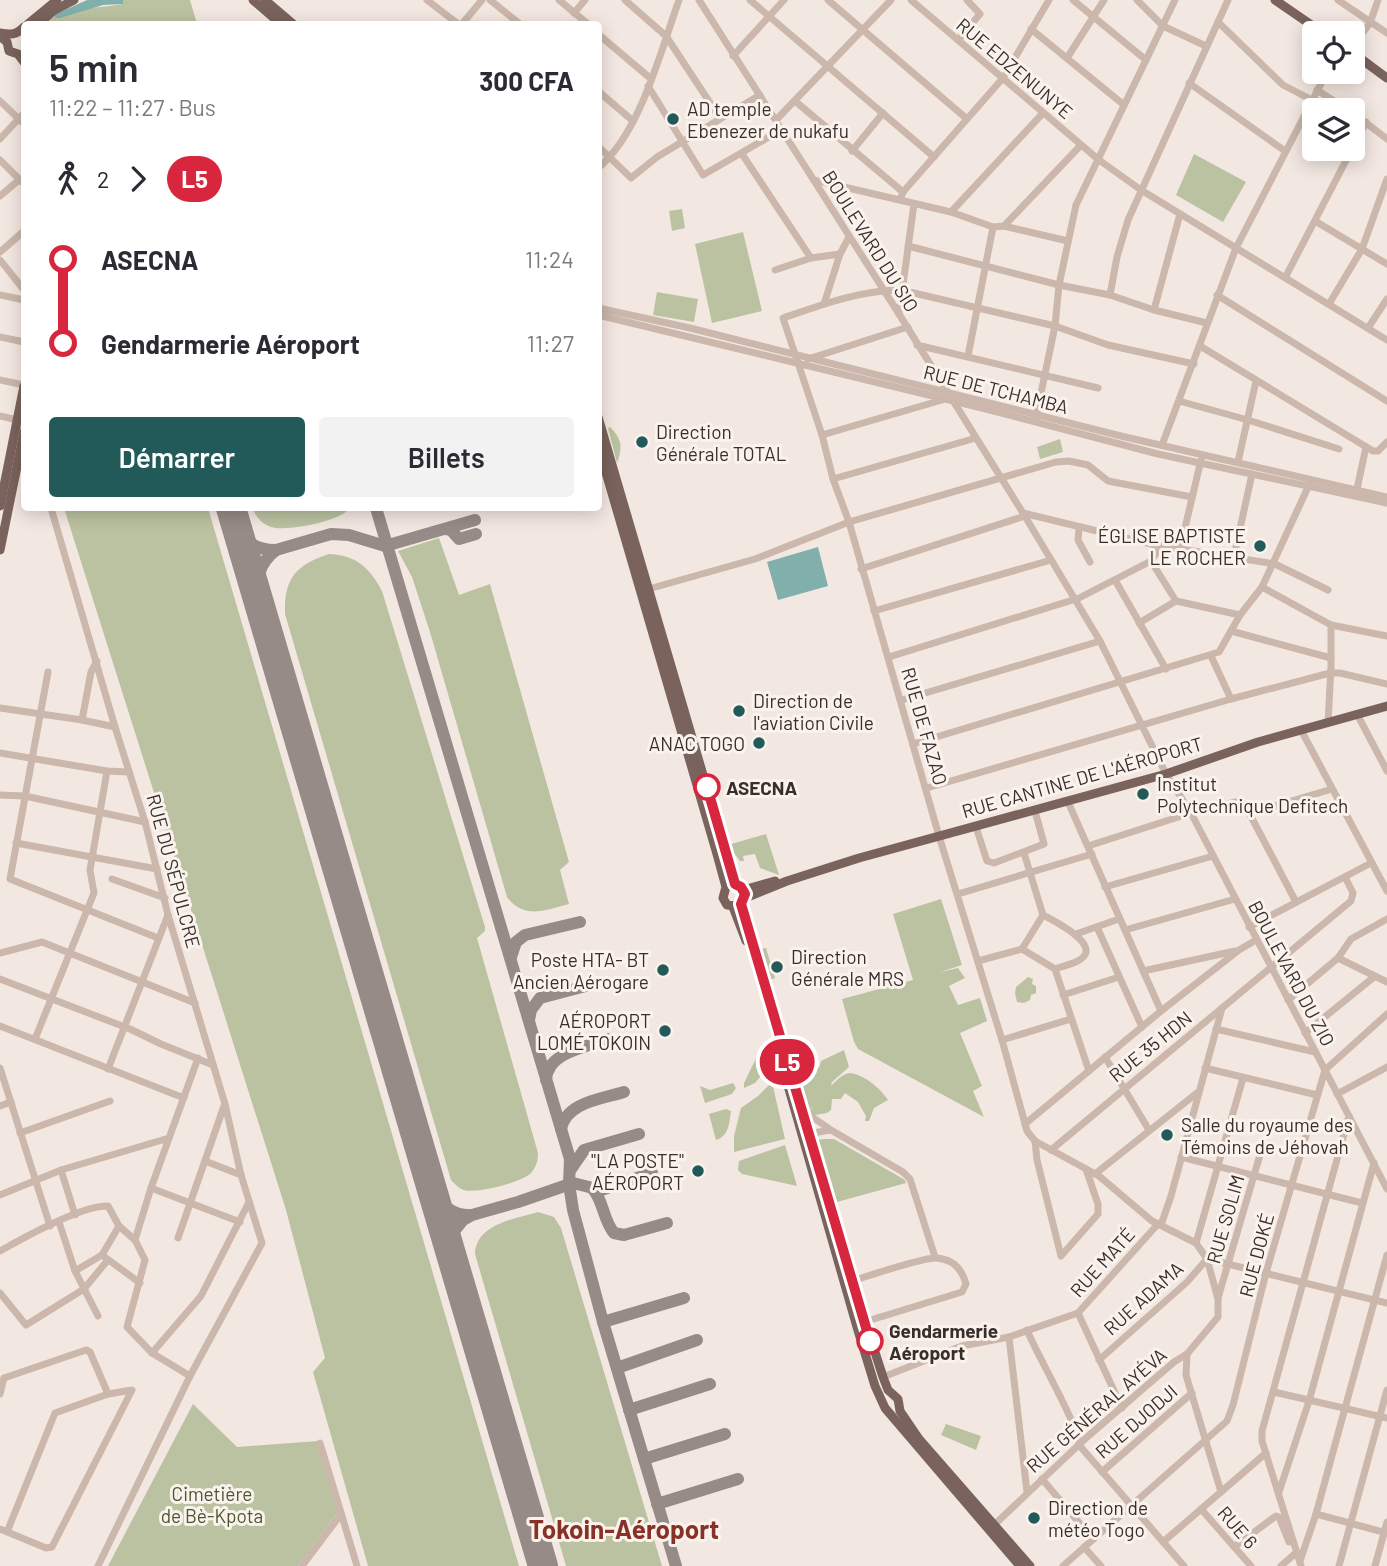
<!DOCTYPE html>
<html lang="fr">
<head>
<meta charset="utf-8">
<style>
  body { margin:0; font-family:Barlow,sans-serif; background:#f2f2f3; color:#2b2b33; height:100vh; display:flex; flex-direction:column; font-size:26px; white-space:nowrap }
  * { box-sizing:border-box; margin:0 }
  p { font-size:23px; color:#7c7c81 }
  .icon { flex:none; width:38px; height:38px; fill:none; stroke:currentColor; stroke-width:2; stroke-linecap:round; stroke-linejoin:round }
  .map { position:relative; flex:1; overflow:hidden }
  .side { position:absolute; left:21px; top:21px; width:581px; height:490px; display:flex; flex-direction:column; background:#fff; border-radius:7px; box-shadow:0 4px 18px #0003 }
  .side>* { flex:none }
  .badge { padding:0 14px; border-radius:23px; font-size:24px; line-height:46px }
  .tools { position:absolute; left:1302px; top:21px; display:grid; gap:14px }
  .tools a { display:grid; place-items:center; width:63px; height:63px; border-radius:7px; background:#fff; box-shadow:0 4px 18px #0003; font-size:35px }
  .map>.badge { position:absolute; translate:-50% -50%; box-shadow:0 0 0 4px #fff }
  .legs { display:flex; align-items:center; gap:10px; height:77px; padding:0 28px; font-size:23px }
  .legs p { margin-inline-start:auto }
  .head { display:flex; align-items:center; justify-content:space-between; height:119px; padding:0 28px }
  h1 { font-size:38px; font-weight:600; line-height:52px }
  .cta { display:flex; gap:14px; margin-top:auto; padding:14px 28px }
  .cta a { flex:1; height:80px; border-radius:7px; background:#215a58; color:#fff; font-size:28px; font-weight:600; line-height:80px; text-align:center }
  .cta a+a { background:#f2f2f3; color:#2b2b33 }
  ul { padding:0 28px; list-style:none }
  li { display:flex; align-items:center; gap:24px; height:84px; font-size:26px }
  li i { display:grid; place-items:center; width:10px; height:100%; margin:0 9px; background:currentColor }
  li i::after { content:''; width:18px; height:18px; margin:-9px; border:5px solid; border-radius:50%; background:#fff }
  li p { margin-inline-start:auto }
  li:first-child i { background:linear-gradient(#0000 50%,currentColor 0) }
  li:last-child i { background:linear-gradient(currentColor 50%,#0000 0) }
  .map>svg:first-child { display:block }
  .green { fill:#bbc2a1 }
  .water { fill:#80afac }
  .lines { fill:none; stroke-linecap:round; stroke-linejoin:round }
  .taxiway { stroke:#968b86; stroke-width:12 }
  .runway { stroke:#968b86; stroke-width:30 }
  .minor { stroke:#cbb7ac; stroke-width:7 }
  .major { stroke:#7b635d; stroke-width:9 }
  .line-1-casing { stroke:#fff; stroke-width:16 }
  .line-1 { stroke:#d7263d; stroke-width:10 }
  .poi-dot { fill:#215a58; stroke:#faf3ed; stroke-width:2.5 }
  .stop-1-dot { fill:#fff; stroke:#d7263d; stroke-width:3.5 }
  .labels { text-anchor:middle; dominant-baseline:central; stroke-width:6; stroke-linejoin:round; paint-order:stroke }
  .street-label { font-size:19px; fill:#3a2e2b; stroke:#faf3ed }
  .poi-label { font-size:19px; fill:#3a2e2b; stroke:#faf3ed; text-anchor:start }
  .stop-label { font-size:19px; font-weight:bold; fill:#3a2e2b; stroke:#faf3ed; text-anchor:start }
  .park-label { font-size:19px; fill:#4d572f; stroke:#faf3ed }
  .district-label { font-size:26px; font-weight:bold; fill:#873226; stroke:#faf3ed }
</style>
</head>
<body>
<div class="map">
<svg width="1387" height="1566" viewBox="0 0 1387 1566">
  <rect width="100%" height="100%" fill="#f3e8e1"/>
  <!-- green -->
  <g class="green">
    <path d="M123,0h67l7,24h-156c22,-18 55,-15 82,-20z"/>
    <path d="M1194,154l52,28 -23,40 -47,-27z"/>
    <path d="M682,209l3,19 -13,3 -3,-20z"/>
    <path d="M743,232l19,79 -50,12 -17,-79z"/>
    <path d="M657,292l41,7 -4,23 -41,-7z"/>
    <path d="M610,427c12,12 13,20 7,36l-9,-35z"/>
    <path d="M1060,439l3,13 -23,7 -3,-12z"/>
    <path d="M64,508h144l311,1058h-151l-55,-194 12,-14 -39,-148z"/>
    <path d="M252,508h98c-9,13 -63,24 -79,19 -10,-3 -15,-11 -19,-19z"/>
    <path d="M439,538l20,57 31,-11 79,278 -9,8 9,34c-24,6 -45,16 -62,-7l-77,-265 -18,-55 -14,-26z"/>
    <path d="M329,554c27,1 41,14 53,37l103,336v4l-8,7 61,215c0,8 -2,15 -8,21 -11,9 -53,20 -66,16 -6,-2 -9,-6 -13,-10l-166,-566c-1,-36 11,-49 44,-60z"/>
    <path d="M766,834l13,41 -19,-7 -5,-14 -12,2 1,5h-4l-12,-16z"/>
    <path d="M941,899l21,66 -22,7 18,-4 7,10 -16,8 9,19 22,-7 7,23 -27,12 22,53 -9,5 11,26 -126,-68 -4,-7 -12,-43 71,-19 -20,-66z"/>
    <path d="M766,948l9,30 -7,3 -8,-32z"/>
    <path d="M1028,977l5,2 -1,5 4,2v7l-5,2 -1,5 -6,3 -7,-1 -2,-9 1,-6z"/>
    <path d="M761,1048l4,23 -10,12 -11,5v-5z"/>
    <path d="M844,1050l5,17 -17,15 -1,4c4,-4 12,-13 19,-13 15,2 30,15 38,27l-14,8 -5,13h-4l1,-5 -8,-14 -13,-9 -4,6h-9l-1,11 -4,3 -12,2 -1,3 -6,-5 6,-8 -7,8 -13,-32 14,-4 -6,-15 17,6 2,-7z"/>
    <path d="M772,1082l13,57 -51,13v-16l7,-28 17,-12z"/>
    <path d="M733,1083l3,5 -4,6 -27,9 -5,-17 10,4z"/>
    <path d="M726,1109l5,2c-2,13 -2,25 -15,29l-7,-26z"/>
    <path d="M824,1139h10l71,41 1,3 -69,19 -20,-62z"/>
    <path d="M785,1145l12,41 -55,-12 -4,-4 1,-9z"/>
    <path d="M538,1212l16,5 7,11 101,338h-96l-91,-312c1,-30 40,-35 63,-42z"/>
    <path d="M193,1404l44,43 81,-6 20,71 -40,54h-190z"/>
    <path d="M946,1424l35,12 -5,14 -35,-15z"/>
  </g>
  <!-- water -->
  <g class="water">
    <path d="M87,0h36v4l-20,1 -43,13h-4l-2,-3z"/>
    <path d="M818,547l10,39 -50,14 -11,-38z"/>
  </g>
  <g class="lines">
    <!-- taxiway -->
    <g class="taxiway">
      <path d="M376,508l194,651 -1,25 4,26 30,112 73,244"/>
      <path d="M234,520c9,20 19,30 42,30 -18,14 -21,30 -16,52"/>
      <path d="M446,529l5,1 8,9 17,-5"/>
      <path d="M276,550l55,-16 18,1 36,11 90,-26"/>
      <path d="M511,957l5,-15 9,-7 55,-13"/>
      <path d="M529,1020l2,-10 9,-12 57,-15"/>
      <path d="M546,1080c1,-28 40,-33 62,-41"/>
      <path d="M561,1129c5,-27 41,-30 63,-37"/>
      <path d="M571,1169l13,-19 55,-16"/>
      <path d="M593,1189c11,13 10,31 21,44l10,2 43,-12"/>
      <path d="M433,1190c9,16 20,26 38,25"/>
      <path d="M452,1255l-1,-15 4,-10 8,-10 9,-5 46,-13 55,-19 28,7 51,-17"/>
      <path d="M603,1322l81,-24"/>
      <path d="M617,1368l80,-28"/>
      <path d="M629,1410l81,-26"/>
      <path d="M644,1459l81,-25"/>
      <path d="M657,1504l81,-25"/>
    </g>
    <!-- runway -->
    <path class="runway" d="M231,508l312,1058"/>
    <!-- minor -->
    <g class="minor">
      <path d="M427,0l31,24"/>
      <path d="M490,0l30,24"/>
      <path d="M559,0l29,24"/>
      <path d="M625,0l41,36 54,82"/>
      <path d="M699,0l200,314 124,199 77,128 66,133 25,39 196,376"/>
      <path d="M750,0l184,157"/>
      <path d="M828,0l139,119"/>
      <path d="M911,0l188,160 42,30 246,150"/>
      <path d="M1073,0l73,60"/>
      <path d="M1137,0l26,26 43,20"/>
      <path d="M1338,0l49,33"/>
      <path d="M574,13l11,-13"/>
      <path d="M1218,22l65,63 29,15"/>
      <path d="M462,24l20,-24"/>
      <path d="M1031,29l93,76"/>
      <path d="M598,34l52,44"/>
      <path d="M958,40l22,-26 -13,-14"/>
      <path d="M1353,46l17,-23 8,-23"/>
      <path d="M733,56l51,-56"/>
      <path d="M1067,58l37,-58"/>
      <path d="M1189,83l96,68"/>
      <path d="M648,86l55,89 78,-45"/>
      <path d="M1317,90l31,20"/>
      <path d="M598,91l35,30"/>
      <path d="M0,101l24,23"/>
      <path d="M795,101l108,91"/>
      <path d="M1353,113l34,26"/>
      <path d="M776,120l115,-120"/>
      <path d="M0,139l24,-26"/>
      <path d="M598,146l33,32 26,-21 103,-62"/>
      <path d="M1353,148l13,-26"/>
      <path d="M852,151l31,-38"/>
      <path d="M742,154l69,104"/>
      <path d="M0,160l24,24"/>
      <path d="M598,168c42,-34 63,-118 81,-168"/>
      <path d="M814,180l137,32 42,15 11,-1 64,15"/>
      <path d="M0,196l20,-17"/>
      <path d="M900,200l3,-8 100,-114 46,-78"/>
      <path d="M951,212l92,-99"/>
      <path d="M1315,221l72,43"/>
      <path d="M1004,226l77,-81"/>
      <path d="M908,246l151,39 51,10 44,15 53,13"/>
      <path d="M0,252l24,-21"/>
      <path d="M0,260l24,30"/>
      <path d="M775,270l36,-12 29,-4"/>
      <path d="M1286,276l66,-127"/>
      <path d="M0,295l24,5"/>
      <path d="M1110,295l7,-38 11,-37 100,-220"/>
      <path d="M1217,295l170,106"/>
      <path d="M824,304l16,-50 9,-17"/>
      <path d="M1329,304l33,-55 25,-70"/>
      <path d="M598,308l92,20 435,109 262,60"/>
      <path d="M1154,310l26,-96"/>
      <path d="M899,314l15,-110"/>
      <path d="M598,315l384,93 176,46 229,49"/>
      <path d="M1368,328l19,-29"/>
      <path d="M0,337l24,5"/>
      <path d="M917,345l181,43"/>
      <path d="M1200,346l173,105h5l9,-9"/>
      <path d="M968,356l25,-129"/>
      <path d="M808,359l100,-32"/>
      <path d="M0,380l24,5"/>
      <path d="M1179,401l69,19 91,29"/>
      <path d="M0,416l17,4 7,11"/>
      <path d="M1036,417l19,-91 4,-41 17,-80 99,-205"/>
      <path d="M822,435l120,-35"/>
      <path d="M1162,445l74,-197 91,-176"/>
      <path d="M1238,462l18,-81"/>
      <path d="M833,479l143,-41"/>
      <path d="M1357,489l9,-42"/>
      <path d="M51,508l64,219 30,95 23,93 57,189 16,71 21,68 -72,133 -92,190"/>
      <path d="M1023,513l132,32 120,19 53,26"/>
      <path d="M1079,528l-1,12 12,22"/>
      <path d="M1180,549l21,-89"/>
      <path d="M1234,556l18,-82"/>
      <path d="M1151,561l25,40"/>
      <path d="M861,569l164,-53"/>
      <path d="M1115,580l51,89"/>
      <path d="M1262,587l69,38 56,11"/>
      <path d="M645,590l110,-31 94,-37 207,-60 13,-1 19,4 20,16 84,16"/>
      <path d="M874,611l177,-51"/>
      <path d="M1139,623l37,-22 64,14"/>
      <path d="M1231,631l100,27"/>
      <path d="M1211,656l20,43"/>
      <path d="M889,657l190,-59 72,-37 10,-15"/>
      <path d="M48,672l-38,207 148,59"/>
      <path d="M902,700l198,-59"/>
      <path d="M0,708l82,12 33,7"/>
      <path d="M1357,714l30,57"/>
      <path d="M82,720l9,-48 6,-11"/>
      <path d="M1328,723l3,-56v-42"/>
      <path d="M1301,730l86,161"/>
      <path d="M913,744l306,-92 21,-37 22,-28 47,-102"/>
      <path d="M0,753l107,18 22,1"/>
      <path d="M927,788l304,-89 99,-26h10l47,11"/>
      <path d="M0,795l25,1 120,26"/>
      <path d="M1068,802l93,209"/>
      <path d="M1245,805l51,97"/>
      <path d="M976,827l11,34 7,2 50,-19 -9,-33"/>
      <path d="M16,843l141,26"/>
      <path d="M1088,846l103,-33 45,-11 29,7 67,-20"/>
      <path d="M1024,853l19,62c9,5 59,29 38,44 -6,5 -19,7 -26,10"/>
      <path d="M112,879l53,19"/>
      <path d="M1105,887l108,-31"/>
      <path d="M958,894l134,-40"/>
      <path d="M1097,927l45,100"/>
      <path d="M1249,927l122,-64"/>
      <path d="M1125,930l110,-31"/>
      <path d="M1076,934l43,-15"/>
      <path d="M1022,949l33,20 34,102"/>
      <path d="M0,953l42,-11 153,61"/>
      <path d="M1338,958l49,24"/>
      <path d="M978,961l44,-12 21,-34"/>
      <path d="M1143,971l92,-20"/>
      <path d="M0,979l130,50 31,15 52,21"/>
      <path d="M1063,995l56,-18"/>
      <path d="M1288,1000l50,-42 13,-19 36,-20"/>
      <path d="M0,1026l184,72"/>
      <path d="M1216,1029l99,23"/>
      <path d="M1305,1033l69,-56"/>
      <path d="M35,1039l59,-146 -4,-23 17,-99"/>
      <path d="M1002,1040l69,-21"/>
      <path d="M1105,1057l44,73"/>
      <path d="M0,1068l50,158"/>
      <path d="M1205,1068l112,27"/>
      <path d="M108,1069l60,-154"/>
      <path d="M1337,1094l50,-27"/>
      <path d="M0,1106l11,-4"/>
      <path d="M801,1109l30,21 72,42 7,7 25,78"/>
      <path d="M1025,1124l136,-113 78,-61 17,-10"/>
      <path d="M20,1133l90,-32"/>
      <path d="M808,1134l22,-4"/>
      <path d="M1035,1141l2,19 24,96 37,-42v-10l-12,-35"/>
      <path d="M1051,1150l300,-249 2,-8 -8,-16"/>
      <path d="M1181,1157l181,46"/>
      <path d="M205,1161l36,14"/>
      <path d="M61,1170l14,45"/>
      <path d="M1095,1174l102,-81"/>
      <path d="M151,1188l89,34"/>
      <path d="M0,1195l61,-25 108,-32"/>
      <path d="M59,1222l16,49 23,45"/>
      <path d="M1161,1225l10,-29 51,-188"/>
      <path d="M119,1226l-17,29 38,28"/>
      <path d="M178,1238l46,-132"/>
      <path d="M135,1240l16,-52 47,-130"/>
      <path d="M1196,1243l47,-165"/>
      <path d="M0,1251c23,-13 83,-46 108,-45l11,20 16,14 10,20 -18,67 25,26 38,23"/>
      <path d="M1207,1259l180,44"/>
      <path d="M75,1271l27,-16"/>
      <path d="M852,1281c16,-5 72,-24 84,-23 17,1 26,11 30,26l-4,8 -98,30"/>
      <path d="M0,1293l26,32 58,-36 23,-28"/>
      <path d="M1218,1298l44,-150"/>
      <path d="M1078,1313l44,95"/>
      <path d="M1027,1330c9,23 53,98 52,115l105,121"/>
      <path d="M1009,1337l18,155"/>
      <path d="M152,1353l49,-57 48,-94"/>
      <path d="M1187,1354l-1,21 35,117"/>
      <path d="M1099,1360l88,-78 20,-23"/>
      <path d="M883,1377l79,-31 47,-9 69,-24 80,-89"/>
      <path d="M4,1378l82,-28 4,2 18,42"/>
      <path d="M1274,1392l113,26"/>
      <path d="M0,1394l4,-16"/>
      <path d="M320,1443l37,123"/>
      <path d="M1102,1472l90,-79"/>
      <path d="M1042,1479l51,60"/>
      <path d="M1279,1492l30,-91 65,-238"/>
      <path d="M1201,1509l50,57"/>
      <path d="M1316,1514l71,19"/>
      <path d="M993,1526l93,-88 88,-76 13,-8 31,-37v-18l-11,-40 -11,-16 -44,-22 -53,-45 -64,-35 -8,-10 -25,-91 -63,-204 -90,-314 -16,-43 -11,-44 -39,-117c38,-13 78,-28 118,-28l154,36 53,19 86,19"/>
      <path d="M0,1529l46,19 6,-1 80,-157 -24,4 -53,19 -48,119"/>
      <path d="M1163,1542l103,-89"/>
      <path d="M1084,1547l17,19"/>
      <path d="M1234,1547l42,-31 3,1 10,25"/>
      <path d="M1300,1561l16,-47 71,-259"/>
      <path d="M302,1566l39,-52"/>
      <path d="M1063,1566l164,-145 6,-16 33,-132 59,-203 62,-56"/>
      <path d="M1281,1566l16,-14"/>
      <path d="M1301,1566l-39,-125v-10l87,-315"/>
      <path d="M1339,1566l48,-176"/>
      <path d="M1375,1566l12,-44"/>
    </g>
    <!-- major -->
    <g class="major">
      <path d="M253,0l28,24"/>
      <path d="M265,0l28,24"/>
      <path d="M1275,0l48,33"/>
      <path d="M28,24l29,-24"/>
      <path d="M38,24l15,-13 21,-11"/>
      <path d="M0,33c11,2 16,2 24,-6"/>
      <path d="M0,36l7,6 2,9 9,3 6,8"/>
      <path d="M1353,53l34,25"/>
      <path d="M598,417l137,467c8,2 12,9 8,17l-7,5 -9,-1 -4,-7 3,-11 -9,-33 -119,-409"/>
      <path d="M0,506l24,-120"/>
      <path d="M0,550l24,-118"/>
      <path d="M743,890l32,-9"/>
      <path d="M745,898l42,-17 72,-23 307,-84 92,-32 129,-36"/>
      <path d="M741,904l111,377 31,96 5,13 10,9 2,12 19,28 111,127"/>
      <path d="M733,907l13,34"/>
      <path d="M787,1082l70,245 18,59 10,22 135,158"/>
    </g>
  </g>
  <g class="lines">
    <!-- line-1 casing -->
    <g class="line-1-casing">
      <path id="line-1" d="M707,787l28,97 6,3 4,7 -4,10 129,437"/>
    </g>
    <!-- line-1 -->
    <use href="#line-1" class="line-1"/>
  </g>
  <!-- markers -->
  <g class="poi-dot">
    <circle cx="673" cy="119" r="7"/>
    <circle cx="642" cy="442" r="7"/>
    <circle cx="1260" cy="546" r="7"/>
    <circle cx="739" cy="711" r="7"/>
    <circle cx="759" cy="743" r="7"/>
    <circle cx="1143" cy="794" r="7"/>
    <circle cx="777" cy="967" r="7"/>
    <circle cx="663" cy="970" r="7"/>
    <circle cx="665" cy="1031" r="7"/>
    <circle cx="1167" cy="1135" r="7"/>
    <circle cx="698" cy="1171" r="7"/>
    <circle cx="1034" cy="1518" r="7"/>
  </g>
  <g class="stop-1-dot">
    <circle cx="707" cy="787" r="12"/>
    <circle cx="870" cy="1341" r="12"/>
  </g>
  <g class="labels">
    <!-- street labels -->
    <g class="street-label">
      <text transform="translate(1015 68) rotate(40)">RUE EDZENUNYE</text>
      <text transform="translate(871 241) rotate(58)">BOULEVARD DU SIO</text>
      <text transform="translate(996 389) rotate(14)">RUE DE TCHAMBA</text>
      <text transform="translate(925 726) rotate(74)">RUE DE FAZAO</text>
      <text transform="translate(1082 777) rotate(-16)">RUE CANTINE DE L'AÉROPORT</text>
      <text transform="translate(174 871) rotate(75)">RUE DU SÉPULCRE</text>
      <text transform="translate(1292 973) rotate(62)">BOULEVARD DU ZIO</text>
      <text transform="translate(1150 1046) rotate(-39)">RUE 35 HDN</text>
      <text transform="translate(1225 1219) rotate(-74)">RUE SOLIM</text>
      <text transform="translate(1256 1255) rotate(-75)">RUE DOKÉ</text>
      <text transform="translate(1102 1262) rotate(-48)">RUE MATÉ</text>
      <text transform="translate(1143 1298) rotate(-42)">RUE ADAMA</text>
      <text transform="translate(1096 1410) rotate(-41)">RUE GÉNÉRAL AYÉVA</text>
      <text transform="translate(1136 1421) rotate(-41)">RUE DJODJI</text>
      <text transform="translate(1238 1527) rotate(49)">RUE 6</text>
    </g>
    <!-- poi labels -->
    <g class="poi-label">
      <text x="687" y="108">AD temple<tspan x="687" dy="22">Ebenezer de nukafu</tspan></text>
      <text x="656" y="431">Direction<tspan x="656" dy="22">Générale TOTAL</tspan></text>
      <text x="1246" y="535" text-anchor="end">ÉGLISE BAPTISTE<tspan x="1246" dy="22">LE ROCHER</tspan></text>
      <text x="753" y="700">Direction de<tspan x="753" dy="22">l'aviation Civile</tspan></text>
      <text x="745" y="743" text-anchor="end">ANAC TOGO</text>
      <text x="1157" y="783">Institut<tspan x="1157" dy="22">Polytechnique Defitech</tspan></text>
      <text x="791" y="956">Direction<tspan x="791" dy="22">Générale MRS</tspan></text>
      <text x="649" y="959" text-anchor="end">Poste HTA- BT<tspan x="649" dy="22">Ancien Aérogare</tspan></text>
      <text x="651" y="1020" text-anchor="end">AÉROPORT<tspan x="651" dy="22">LOMÉ TOKOIN</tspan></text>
      <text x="1181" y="1124">Salle du royaume des<tspan x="1181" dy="22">Témoins de Jéhovah</tspan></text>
      <text x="684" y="1160" text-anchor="end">"LA POSTE"<tspan x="684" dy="22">AÉROPORT</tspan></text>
      <text x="1048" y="1507">Direction de<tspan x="1048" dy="22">météo Togo</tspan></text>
    </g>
    <!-- stop labels -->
    <g class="stop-label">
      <text x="726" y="787">ASECNA</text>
      <text x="889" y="1330">Gendarmerie<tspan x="889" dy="22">Aéroport</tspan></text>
    </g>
    <!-- park labels -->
    <g class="park-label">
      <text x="212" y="1493">Cimetière<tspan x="212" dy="22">de Bè-Kpota</tspan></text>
    </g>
    <!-- district labels -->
    <g class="district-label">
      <text x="624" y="1528">Tokoin-Aéroport</text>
    </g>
  </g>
</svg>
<div class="tools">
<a><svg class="icon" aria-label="locate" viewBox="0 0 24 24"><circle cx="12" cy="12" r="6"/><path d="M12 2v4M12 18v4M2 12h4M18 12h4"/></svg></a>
<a><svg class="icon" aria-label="layers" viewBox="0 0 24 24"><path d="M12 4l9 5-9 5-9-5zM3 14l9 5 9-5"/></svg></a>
</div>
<b class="badge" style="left:787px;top:1062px;background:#d7263d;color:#fff">L5</b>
<section class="side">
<div class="head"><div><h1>5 min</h1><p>11:22 – 11:27 · Bus</p></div><b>300 CFA</b></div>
<div class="legs"><svg class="icon" aria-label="walk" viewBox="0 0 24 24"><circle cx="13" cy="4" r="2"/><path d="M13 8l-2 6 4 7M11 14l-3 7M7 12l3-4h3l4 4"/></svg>2<svg class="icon" aria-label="forward" viewBox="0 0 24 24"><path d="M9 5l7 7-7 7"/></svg><b class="badge" style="background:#d7263d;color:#fff">L5</b></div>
<ul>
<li><i style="color:#d7263d"></i><b>ASECNA</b><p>11:24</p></li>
<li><i style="color:#d7263d"></i><b>Gendarmerie Aéroport</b><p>11:27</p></li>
</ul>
<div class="cta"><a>Démarrer</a><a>Billets</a></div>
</section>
</div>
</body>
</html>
